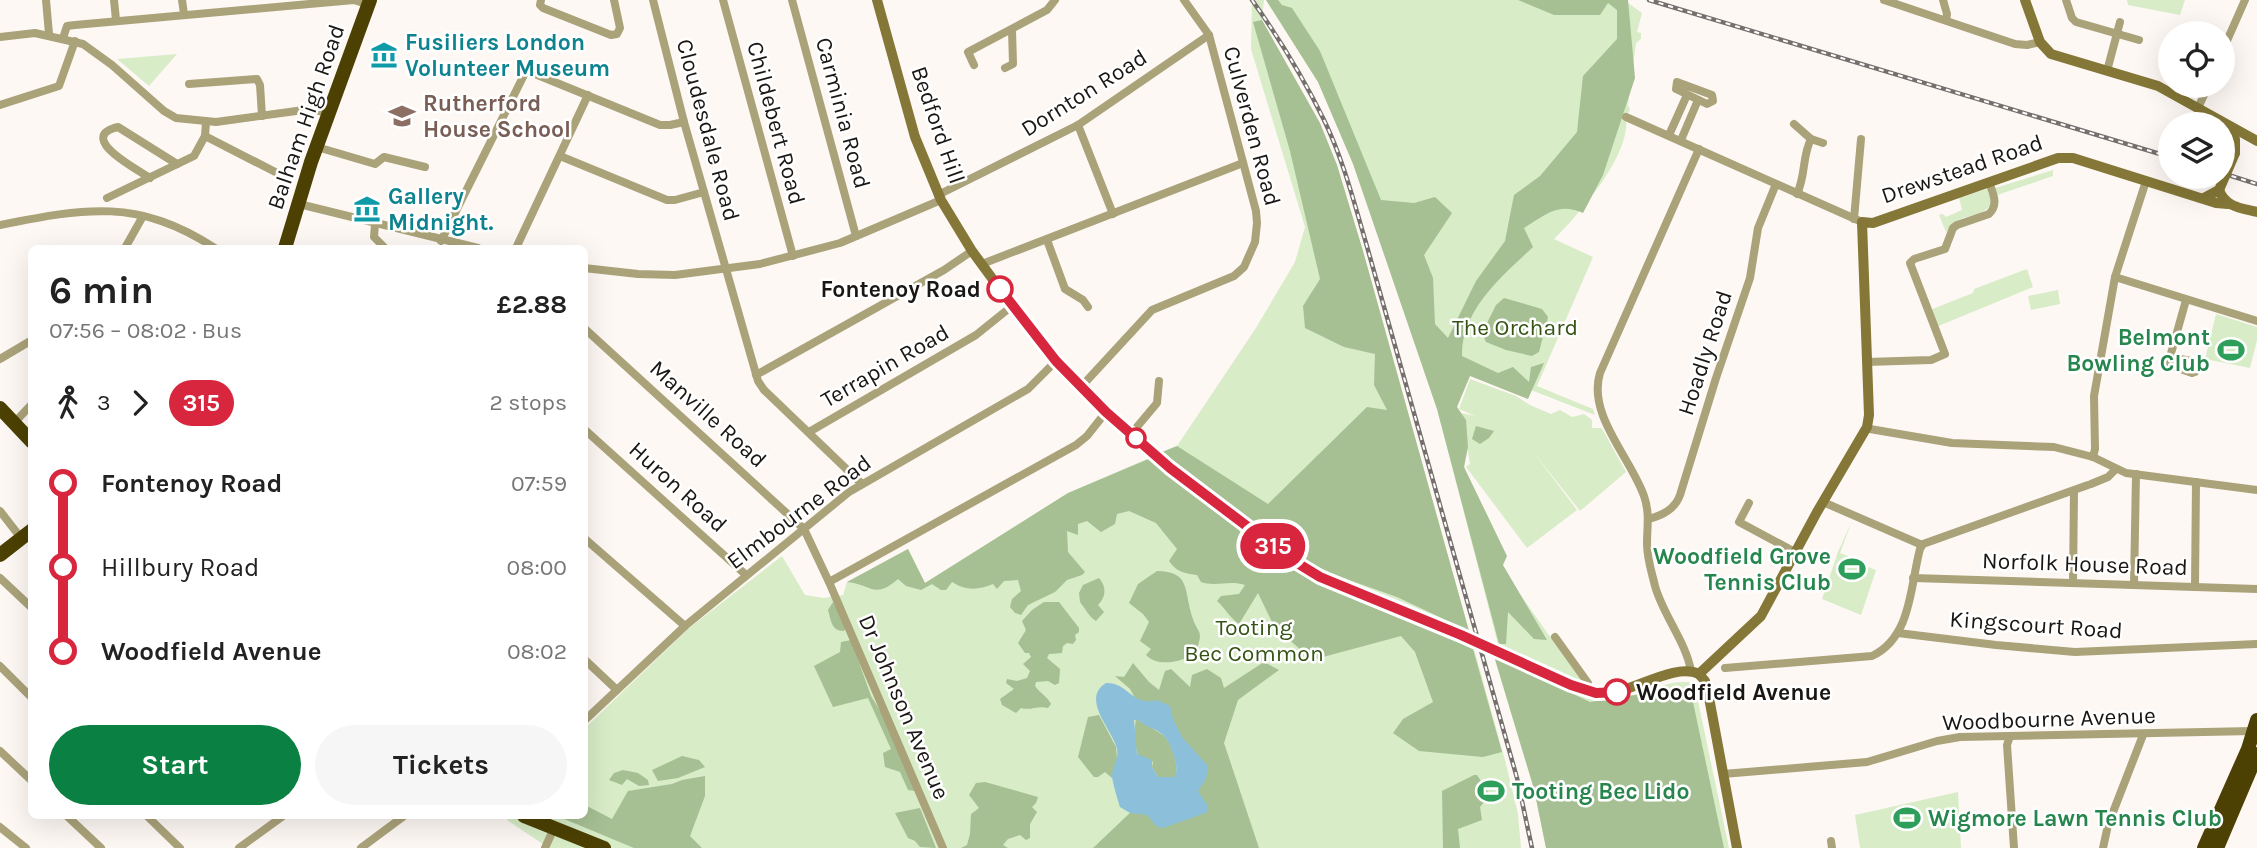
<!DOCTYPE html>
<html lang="en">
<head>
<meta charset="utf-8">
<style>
  body { margin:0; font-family:Karla,sans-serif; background:#f6f6f6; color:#222; height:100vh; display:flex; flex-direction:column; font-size:26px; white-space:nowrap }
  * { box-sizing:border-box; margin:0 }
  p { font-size:23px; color:#767676 }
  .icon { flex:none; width:38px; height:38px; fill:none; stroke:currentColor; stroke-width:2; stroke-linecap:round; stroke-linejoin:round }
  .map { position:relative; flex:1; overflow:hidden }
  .details { position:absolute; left:28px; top:245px; width:560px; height:574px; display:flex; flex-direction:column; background:#fff; border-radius:10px; box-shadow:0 7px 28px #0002 }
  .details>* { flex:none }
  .badge { padding:0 14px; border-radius:23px; font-size:24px; line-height:46px }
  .fabs { position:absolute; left:2158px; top:21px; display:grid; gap:14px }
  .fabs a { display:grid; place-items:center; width:77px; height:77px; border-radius:50%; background:#fff; box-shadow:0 7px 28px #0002; font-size:35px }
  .map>.badge { position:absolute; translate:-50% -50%; box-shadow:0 0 0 4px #fff }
  .legs { display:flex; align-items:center; gap:10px; height:77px; padding:0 21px; font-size:23px }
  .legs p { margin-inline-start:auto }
  .head { display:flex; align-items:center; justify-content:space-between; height:119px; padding:0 21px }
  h1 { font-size:38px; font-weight:700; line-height:52px }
  .action { display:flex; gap:14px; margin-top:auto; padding:14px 21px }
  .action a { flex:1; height:80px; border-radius:42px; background:#0b8043; color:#fff; font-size:28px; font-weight:700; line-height:80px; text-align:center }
  .action a+a { background:#f6f6f6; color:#222 }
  ul { padding:0 21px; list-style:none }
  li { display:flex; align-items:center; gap:24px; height:84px; font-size:26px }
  li i { display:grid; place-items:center; width:10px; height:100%; margin:0 9px; background:currentColor }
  li i::after { content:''; width:18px; height:18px; margin:-9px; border:5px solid; border-radius:50%; background:#fff }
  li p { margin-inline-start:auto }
  li:first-child i { background:linear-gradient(#0000 50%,currentColor 0) }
  li:last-child i { background:linear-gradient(currentColor 50%,#0000 0) }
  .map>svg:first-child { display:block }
  .green { fill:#d7ecc7 }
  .forest { fill:#a6bf93 }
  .water { fill:#8bbfda; fill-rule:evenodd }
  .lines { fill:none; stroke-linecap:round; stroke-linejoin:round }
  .street { stroke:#aaa279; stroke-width:8 }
  .secondary { stroke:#847737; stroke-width:10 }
  .highway { stroke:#4c4102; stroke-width:14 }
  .rail-casing { stroke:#75706e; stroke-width:4.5 }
  .rail { stroke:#fff; stroke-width:2; stroke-dasharray:5; stroke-linecap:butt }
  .secondary-bridge { stroke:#847737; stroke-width:10 }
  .line-1-casing { stroke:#fff; stroke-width:16 }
  .line-1 { stroke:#d7263d; stroke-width:10 }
  .stop-1-dot { fill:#fff; stroke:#d7263d; stroke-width:3.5 }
  .labels { text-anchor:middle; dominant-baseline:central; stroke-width:5; stroke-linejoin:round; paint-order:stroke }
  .culture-label { font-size:23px; font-weight:bold; fill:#0d838f; stroke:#fff; text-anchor:start }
  .street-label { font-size:23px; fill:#1a1614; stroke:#fff }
  .education-label { font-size:23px; font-weight:bold; fill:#785e54; stroke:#fff; text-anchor:start }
  .stop-label { font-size:23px; font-weight:bold; fill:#1a1614; stroke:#fff; text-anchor:end }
  .park-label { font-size:23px; fill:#345314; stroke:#fff }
  .leisure-label { font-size:23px; font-weight:bold; fill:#27864d; stroke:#fff; text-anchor:end }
</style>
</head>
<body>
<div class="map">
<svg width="2257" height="848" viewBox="0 0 2257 848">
  <rect width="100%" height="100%" fill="#fef8f4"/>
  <!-- green -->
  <g class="green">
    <path d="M1252,0h12l-2,20 58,104 17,41 26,86 142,509 13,54 3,34h-972l-42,-28 4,-4h73l1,-88 103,-99 94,-73 23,39 19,3 19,-3 4,-13 61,-33 17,34 143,-90 109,-47 79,-118 39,-66 10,-35 -54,-178z"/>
    <path d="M1266,0h362v3l14,10 -5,19 4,1v6l-5,4 -8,62 2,5 -4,7c5,38 -46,96 -72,122l39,18 -56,129 56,23 2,6 -143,-56 15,130 37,82 44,63 52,67c7,-1 15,-1 22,-3 23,-4 47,-20 71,-15l2,4 34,161h-183l-12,-59 -40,-133 4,-12 -61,-235 -83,-245 -36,-82z"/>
    <path d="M2127,0h58l-5,15 -52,-10z"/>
    <path d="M177,54l-28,32 -32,-27z"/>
    <path d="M2053,170v6l-56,19 -2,-7z"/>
    <path d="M1987,189l5,14c-9,15 -26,10 -38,20 -4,2 -5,6 -8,9l-7,-17 4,-1 3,3 16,-7 -3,-12z"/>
    <path d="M2027,269l6,18 -97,40 -6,-17 43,-17 1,-4z"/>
    <path d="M2058,290l2,14 -29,6 -3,-14z"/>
    <path d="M2216,314l41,13v13l-7,28 -45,-9z"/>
    <path d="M1470,379l46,17 14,9 21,9 9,-4 12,7 12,-3 8,6v8h9l3,4 22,40 -46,39 -49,-62 46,61 -50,38 -61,-81 4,-3 -8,-51 13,3 -16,-7z"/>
    <path d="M1852,521l-12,32 8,3v3l28,11 -15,45 -39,-16 16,-47z"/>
    <path d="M1958,792l3,56h-101l-5,-33z"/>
  </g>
  <!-- forest -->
  <g class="forest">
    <path d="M1266,0h12l4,5 10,3 28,43 61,149 33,3 21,-6 17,16 -28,42 9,23 2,46 13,14 28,-57 29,-40 9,-46 26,-19 37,-44 6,-56 34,-37v-29l-9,-7 -8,12h-46l-36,-15h110l7,78 -32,97 -20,38c-26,-11 -37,2 -59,15l9,19c-31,29 -72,63 -71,109l36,17 15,-6 16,15 2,-15 13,-4 -16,36 -58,-23 -13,31 9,13 2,27 -4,20 43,89 -4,9 44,75 -13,-1 -26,-27 -2,32h-7l-62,-235 -84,-245 -35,-82z"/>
    <path d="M1262,20l58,103 17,42 26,86 106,380 -72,-34 -65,-23 -30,-16 -140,-106 15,-6 91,58 99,-97 20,3 -13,-25 1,-31 -31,-7 -39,-19 -2,-22 17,-27 -30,-128 -37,-129z"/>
    <path d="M1504,298l38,11 6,8 -9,35 -7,4 -26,-6 -20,-8 -4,-9 14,-28z"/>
    <path d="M1476,426l18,5 -5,7 -9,6 -8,-5z"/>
    <path d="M1151,458l18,17 126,96 178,78 29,103 -19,5 -64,-6 -26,-18 10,-14 30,-17 -18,-50 -14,-16 -89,24 -38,-34 -16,-33 -19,31c-9,-6 -14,-16 -22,-23l4,-5 18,-2 6,-9c-15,-5 -30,2 -44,-3l-4,-7c-14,-2 -20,-3 -28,-14l8,-12 -21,-26 -27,-12 -12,3 -2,10 -14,8 -14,-11 -9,3v11l-11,-4 1,21 17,20 -3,3 -15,5 -12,12 -27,13 -7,10 -6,-2 -5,-6 2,-8 9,-8 -3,-11 -14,1 -7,8 -4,-5c-15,6 -27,7 -41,-2l-6,8h-5l-9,-6 -11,6 -15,-4 -8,-7c-24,21 -27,5 -51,3l61,-33 17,34 143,-90z"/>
    <path d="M1157,571c32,1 27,16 34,42 7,25 14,13 4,42 -15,6 -36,13 -49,0l5,-6 -11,-8 9,-19 -6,-8 -14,-11 9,-19z"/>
    <path d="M1099,578c8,9 7,19 -1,27l6,7 -8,9c-7,-4 -11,-13 -16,-19l-1,-9 4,-8z"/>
    <path d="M833,602l6,9 7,16 -2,4c-13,0 -13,-11 -16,-21z"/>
    <path d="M1044,602h15l20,26v4l-4,3 1,5 -3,4 -6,-1 -4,3 -1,7 -13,1 -2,4 13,11 -1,14 -4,2 -7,-4 -12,1 -1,4c5,7 12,10 16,18l-3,4c-10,-3 -18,3 -27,0l-5,5 -14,-8 -2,-6 14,-10 -8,-6 1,-4 10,2 10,-3 3,-7 -7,-7 8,-7 -2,-4h-4l-7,-10 8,-13 -4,-9 10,-11z"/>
    <path d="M851,640l20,56 15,24 29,71 -7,-1 -8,-18 -15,-5 -2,-14 8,-4 -23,-51 -35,9 -19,-41 26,-14 1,-10z"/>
    <path d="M1494,656l96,46 58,-9 23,1 19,-6 34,160h-178l-12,-59z"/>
    <path d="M1264,662l15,8 -41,30 -14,43 35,105h-166l39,-37 64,-21 10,-18 -68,-69 -8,-14 -15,-13 9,1 9,-14 16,19 10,8 6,-19 6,-2 19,18 2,-12 15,-6 14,9 3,10z"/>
    <path d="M1099,715l17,32 1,12 -5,19 -7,-6 -7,5h-4l-16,-20 10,-40z"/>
    <path d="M1136,719c5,3 25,14 28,17 8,8 16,32 11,41h-17l-6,-10 1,-5 -15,-7c-3,-7 -4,-28 -2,-36z"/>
    <path d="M682,756l17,4 6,7 -27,11 -20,3 -6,-11z"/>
    <path d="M623,770l15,3 10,7 1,5 -10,1 -12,-7 -5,6 -13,-5 5,-7z"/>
    <path d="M1474,775h3l13,20 -10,12 2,13 -24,9 2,19h-17l-1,-57z"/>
    <path d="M705,776v20l-15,40 12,12h-68l-77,-32h27l1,-11 27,14 16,-28 44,-7 10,-4z"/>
    <path d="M985,782l53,15 -2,6 -4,4 5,5 -7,12v14l-4,2 -6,-5 -12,4 -5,6 5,3h-47l6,-3 3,-11 1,-20 8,-6 -10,-13 7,-12z"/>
    <path d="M920,808l16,40 -16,-1 -5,-6 -7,-3 -13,-25z"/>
  </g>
  <!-- water -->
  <path class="water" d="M1106,683c22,-1 26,24 51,17l13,6 3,13 9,18 26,29 -2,13 -8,12 10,15v6l-45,16 -7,-2 -9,-11 -17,-2 -10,-6c-1,-3 -8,-26 -8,-31 0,-10 7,-16 5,-27 -4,-19 -37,-50 -11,-66zM1134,720h4c9,8 18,8 25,15 8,8 17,32 12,42h-17l-6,-10v-7l-15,-6z"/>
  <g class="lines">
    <!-- street -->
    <g class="street">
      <path d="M46,0l3,34"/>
      <path d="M114,0l2,20"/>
      <path d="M182,0l2,14"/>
      <path d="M541,0l-1,5 3,3 68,27 6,-1 3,-6 -6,-28"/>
      <path d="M653,0l31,122 74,259 6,9 98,94"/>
      <path d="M723,0l70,256"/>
      <path d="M792,0l64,236"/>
      <path d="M1884,0l131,44 12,1 13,-3"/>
      <path d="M1943,0l4,14 -1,6"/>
      <path d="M2066,0l6,18 4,4 63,18"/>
      <path d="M0,37l35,-4 48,11 29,21 52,46 12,7 40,4 95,-13 17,4"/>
      <path d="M63,38l4,-12 8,-1 279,-25 15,5"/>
      <path d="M2222,52l23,-52"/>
      <path d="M974,65l-6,-13 79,-42 8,-10"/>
      <path d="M1005,68l8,-4 -1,-34"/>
      <path d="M2107,71l13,-49"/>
      <path d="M1677,82l35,13 1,6 -6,3 -31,-15z"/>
      <path d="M189,84l68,-5 3,6 2,31"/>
      <path d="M0,105l59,-19 16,-45"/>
      <path d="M2198,108l10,-22"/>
      <path d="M1626,117l236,105"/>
      <path d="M1794,124l17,15c-9,17 -5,36 -14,55"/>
      <path d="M1078,125l35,89"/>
      <path d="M1669,135l18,-40"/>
      <path d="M205,136l80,41"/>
      <path d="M1811,139l12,4"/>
      <path d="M1681,140l17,-40"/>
      <path d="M317,147l58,17 9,-7 41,10"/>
      <path d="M560,156l107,44h8l29,-8"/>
      <path d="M150,178c-12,-8 -75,-41 -32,-51l59,37"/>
      <path d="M938,195l140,-70 131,-90"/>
      <path d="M107,198l87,-42 11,-20 1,-14"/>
      <path d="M299,204l179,44"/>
      <path d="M1854,219l7,-80"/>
      <path d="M375,224l-1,13 11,11"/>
      <path d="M0,225c86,-17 138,-27 215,23"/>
      <path d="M1047,240l18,49 18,11 5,7"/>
      <path d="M441,241l84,-168 5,-1 130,53h10l14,-3"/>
      <path d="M125,248l18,-32"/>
      <path d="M516,248l72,-153"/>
      <path d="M982,264l261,-101"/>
      <path d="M584,268l54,6 37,1 85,-11 80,-21 101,-43"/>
      <path d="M2115,277l142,44"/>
      <path d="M584,328l220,201 25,53 247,-137 11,-9 19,-24"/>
      <path d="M2170,357l-1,8 23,8 3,-1 1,-10 -26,-5 16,-57"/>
      <path d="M0,359l32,-19"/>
      <path d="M1867,362l64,-2 14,-6 -35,-91 4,-4 31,-10 8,-21 4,-3 32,-11c10,-10 4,-20 0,-32"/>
      <path d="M756,375l188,-105 28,-19"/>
      <path d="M1080,388l72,-78 82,-34 10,-9 11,-25 2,-19 -1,-12 -47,-176 -25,-35"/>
      <path d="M14,423l18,-19"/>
      <path d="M1867,427l3,2 82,14 102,4 39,10 33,16 131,17"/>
      <path d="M584,429l162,146"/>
      <path d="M809,432l167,-97 36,-29"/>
      <path d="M1131,434l26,-31 2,-22"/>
      <path d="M2093,457l2,-8 -1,-53 21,-119 31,-96"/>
      <path d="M2091,484l17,-7 8,-8"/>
      <path d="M1823,502l99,43"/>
      <path d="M1749,503l-10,19 56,30"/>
      <path d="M0,511l21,27"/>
      <path d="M1649,519c14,-4 26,-10 31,-24l36,-117 34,-100 8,-50 18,-44"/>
      <path d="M584,538l101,88"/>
      <path d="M0,578l32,30"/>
      <path d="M1913,578l344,11"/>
      <path d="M829,582l114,266"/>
      <path d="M2073,583l1,-92"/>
      <path d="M2134,585l2,-111"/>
      <path d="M2195,587l1,-105"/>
      <path d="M1898,633l98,12 79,7 182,-8"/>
      <path d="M1555,637l33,46v8"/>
      <path d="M584,659l33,31"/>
      <path d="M0,666l32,32"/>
      <path d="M1725,668l147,-12c40,-19 38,-70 48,-107l3,-5 165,-59"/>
      <path d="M1691,671c-5,-29 -28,-56 -36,-85 -3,-13 -8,-27 -8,-42 0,-17 3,-31 -3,-48 -13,-38 -57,-81 -44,-123l99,-224"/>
      <path d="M584,721l101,-95 164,-134 179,-103 28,-28"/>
      <path d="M2010,736l-3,9 7,103"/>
      <path d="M0,751l32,30"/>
      <path d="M1723,774l144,-12 70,-21 23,-4 293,-6"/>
      <path d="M67,816l34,32"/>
      <path d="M147,816l33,32"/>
      <path d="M0,827l26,21"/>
      <path d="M1831,841l1,7"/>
      <path d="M239,848l44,-32"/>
      <path d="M361,848l43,-32"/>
      <path d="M545,848l9,-20"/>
      <path d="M2103,848l5,-23 35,-90"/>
    </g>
    <!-- secondary -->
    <g class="secondary">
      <path d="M877,0l38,137 26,63 31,51 61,83 35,41 38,37 64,56 119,90 31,19 154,64"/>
      <path d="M2025,0l15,42 11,12 107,32 99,55"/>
      <path d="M2228,126l7,13v14"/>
      <path d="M2204,198l15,-8c6,17 22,18 38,22"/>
      <path d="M1492,649c25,11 88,45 112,45 28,-1 70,-32 95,-20"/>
      <path d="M1699,674l62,-58 56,-104 50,-85 2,-12 -7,-193 11,1 185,-65h15l143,45 12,1"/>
      <path d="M1699,674l6,7 5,22 27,145"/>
    </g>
    <!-- highway -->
    <g class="highway">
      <path d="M285,248l26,-86 59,-162"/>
      <path d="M0,408l32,34"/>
      <path d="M0,555l32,-25"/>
      <path d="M524,816l80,32"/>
      <path d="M2204,848l44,-99 9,-29"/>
      <path d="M2217,848l40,-94"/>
    </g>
    <!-- rail casing -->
    <g class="rail-casing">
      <g id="rail">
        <path d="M1252,0c27,38 52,79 72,120 19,39 30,82 42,123l151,535 15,70"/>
        <path d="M1649,0l521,157"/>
        <path d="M2222,173l35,11"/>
      </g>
    </g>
    <!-- rail -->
    <use href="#rail" class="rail"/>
    <!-- secondary-bridge -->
    <g class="secondary-bridge">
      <path d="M2219,190l16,-37"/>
      <path d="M1474,641l18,8"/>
    </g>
  </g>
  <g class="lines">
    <!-- line-1 casing -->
    <g class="line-1-casing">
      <path id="line-1" d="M1000,289l56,72 50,51 64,56 119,90 31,19 141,58 110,50 25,8 21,-1"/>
    </g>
    <!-- line-1 -->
    <use href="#line-1" class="line-1"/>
  </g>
  <!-- icons -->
  <defs>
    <g id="museum-bare" transform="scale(2.1)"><path d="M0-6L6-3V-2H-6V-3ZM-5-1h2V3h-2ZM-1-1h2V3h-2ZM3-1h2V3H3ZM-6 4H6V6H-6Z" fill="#0f9aa8" stroke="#fff" stroke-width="2.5" paint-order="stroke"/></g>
    <g id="school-bare" transform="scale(2.1)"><path d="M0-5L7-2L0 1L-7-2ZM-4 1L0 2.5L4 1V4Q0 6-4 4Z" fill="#8d6e63" stroke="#fff" stroke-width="2.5" paint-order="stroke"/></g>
    <g id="stadium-bare" transform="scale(2.1)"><path d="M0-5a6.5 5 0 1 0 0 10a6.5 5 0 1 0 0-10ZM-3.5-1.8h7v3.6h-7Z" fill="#2e9e5b" stroke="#fff" stroke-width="2.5" paint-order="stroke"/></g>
  </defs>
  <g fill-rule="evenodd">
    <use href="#museum-bare" x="384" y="55"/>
    <use href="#school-bare" x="402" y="116"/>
    <use href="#museum-bare" x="367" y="209"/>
    <use href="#stadium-bare" x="2231" y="350"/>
    <use href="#stadium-bare" x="1852" y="569"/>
    <use href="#stadium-bare" x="1491" y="791"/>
    <use href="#stadium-bare" x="1907" y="818"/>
  </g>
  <!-- markers -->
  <g class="stop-1-dot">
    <circle cx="1000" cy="289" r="12"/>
    <circle cx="1136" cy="438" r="9"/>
    <circle cx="1617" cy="692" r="12"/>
  </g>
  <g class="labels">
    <!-- culture labels -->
    <g class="culture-label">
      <text x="405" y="42">Fusiliers London<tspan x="405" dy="26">Volunteer Museum</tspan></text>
      <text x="388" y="196">Gallery<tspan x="388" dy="26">Midnight.</tspan></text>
    </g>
    <!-- street labels -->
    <g class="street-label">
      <text transform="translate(1084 93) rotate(-32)">Dornton Road</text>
      <text transform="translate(843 113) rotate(75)">Carminia Road</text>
      <text transform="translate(306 117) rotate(-71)">Balham High Road</text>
      <text transform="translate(776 123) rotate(75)">Childebert Road</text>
      <text transform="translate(938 125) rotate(71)">Bedford Hill</text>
      <text transform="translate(1252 126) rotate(75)">Culverden Road</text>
      <text transform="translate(708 130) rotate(75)">Cloudesdale Road</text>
      <text transform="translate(1962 169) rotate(-19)">Drewstead Road</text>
      <text transform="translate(1705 353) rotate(-72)">Hoadly Road</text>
      <text transform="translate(885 366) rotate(-30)">Terrapin Road</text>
      <text transform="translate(708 414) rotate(42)">Manville Road</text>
      <text transform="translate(678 487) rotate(42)">Huron Road</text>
      <text transform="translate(799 512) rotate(-37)">Elmbourne Road</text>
      <text transform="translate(2085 564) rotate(2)">Norfolk House Road</text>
      <text transform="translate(2036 625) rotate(4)">Kingscourt Road</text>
      <text transform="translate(904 707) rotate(67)">Dr Johnson Avenue</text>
      <text transform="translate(2049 719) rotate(-2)">Woodbourne Avenue</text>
    </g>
    <!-- education labels -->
    <g class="education-label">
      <text x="423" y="103">Rutherford<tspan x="423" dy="26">House School</tspan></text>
    </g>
    <!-- stop labels -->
    <g class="stop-label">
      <text x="981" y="289">Fontenoy Road</text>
      <text x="1636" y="692" text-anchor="start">Woodfield Avenue</text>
    </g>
    <!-- park labels -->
    <g class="park-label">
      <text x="1515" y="327">The Orchard</text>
      <text x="1254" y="627">Tooting<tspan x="1254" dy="26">Bec Common</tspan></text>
    </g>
    <!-- leisure labels -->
    <g class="leisure-label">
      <text x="2210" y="337">Belmont<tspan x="2210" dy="26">Bowling Club</tspan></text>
      <text x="1831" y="556">Woodfield Grove<tspan x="1831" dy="26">Tennis Club</tspan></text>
      <text x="1512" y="791" text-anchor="start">Tooting Bec Lido</text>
      <text x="1928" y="818" text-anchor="start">Wigmore Lawn Tennis Club</text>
    </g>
  </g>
</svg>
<div class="fabs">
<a><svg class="icon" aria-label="locate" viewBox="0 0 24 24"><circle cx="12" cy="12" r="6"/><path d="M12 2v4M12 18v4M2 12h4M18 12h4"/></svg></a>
<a><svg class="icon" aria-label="layers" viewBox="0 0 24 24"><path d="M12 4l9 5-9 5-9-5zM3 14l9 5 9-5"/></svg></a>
</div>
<b class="badge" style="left:1273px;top:546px;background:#d7263d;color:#fff">315</b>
<section class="details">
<div class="head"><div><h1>6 min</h1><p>07:56 – 08:02 · Bus</p></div><b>£2.88</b></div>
<div class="legs"><svg class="icon" aria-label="walk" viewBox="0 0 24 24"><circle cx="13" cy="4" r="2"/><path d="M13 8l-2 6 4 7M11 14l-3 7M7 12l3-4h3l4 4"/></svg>3<svg class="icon" aria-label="forward" viewBox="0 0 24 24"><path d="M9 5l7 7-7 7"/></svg><b class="badge" style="background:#d7263d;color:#fff">315</b><p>2 stops</p></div>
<ul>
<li><i style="color:#d7263d"></i><b>Fontenoy Road</b><p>07:59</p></li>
<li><i style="color:#d7263d"></i><span>Hillbury Road</span><p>08:00</p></li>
<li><i style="color:#d7263d"></i><b>Woodfield Avenue</b><p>08:02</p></li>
</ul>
<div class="action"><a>Start</a><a>Tickets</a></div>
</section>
</div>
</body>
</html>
